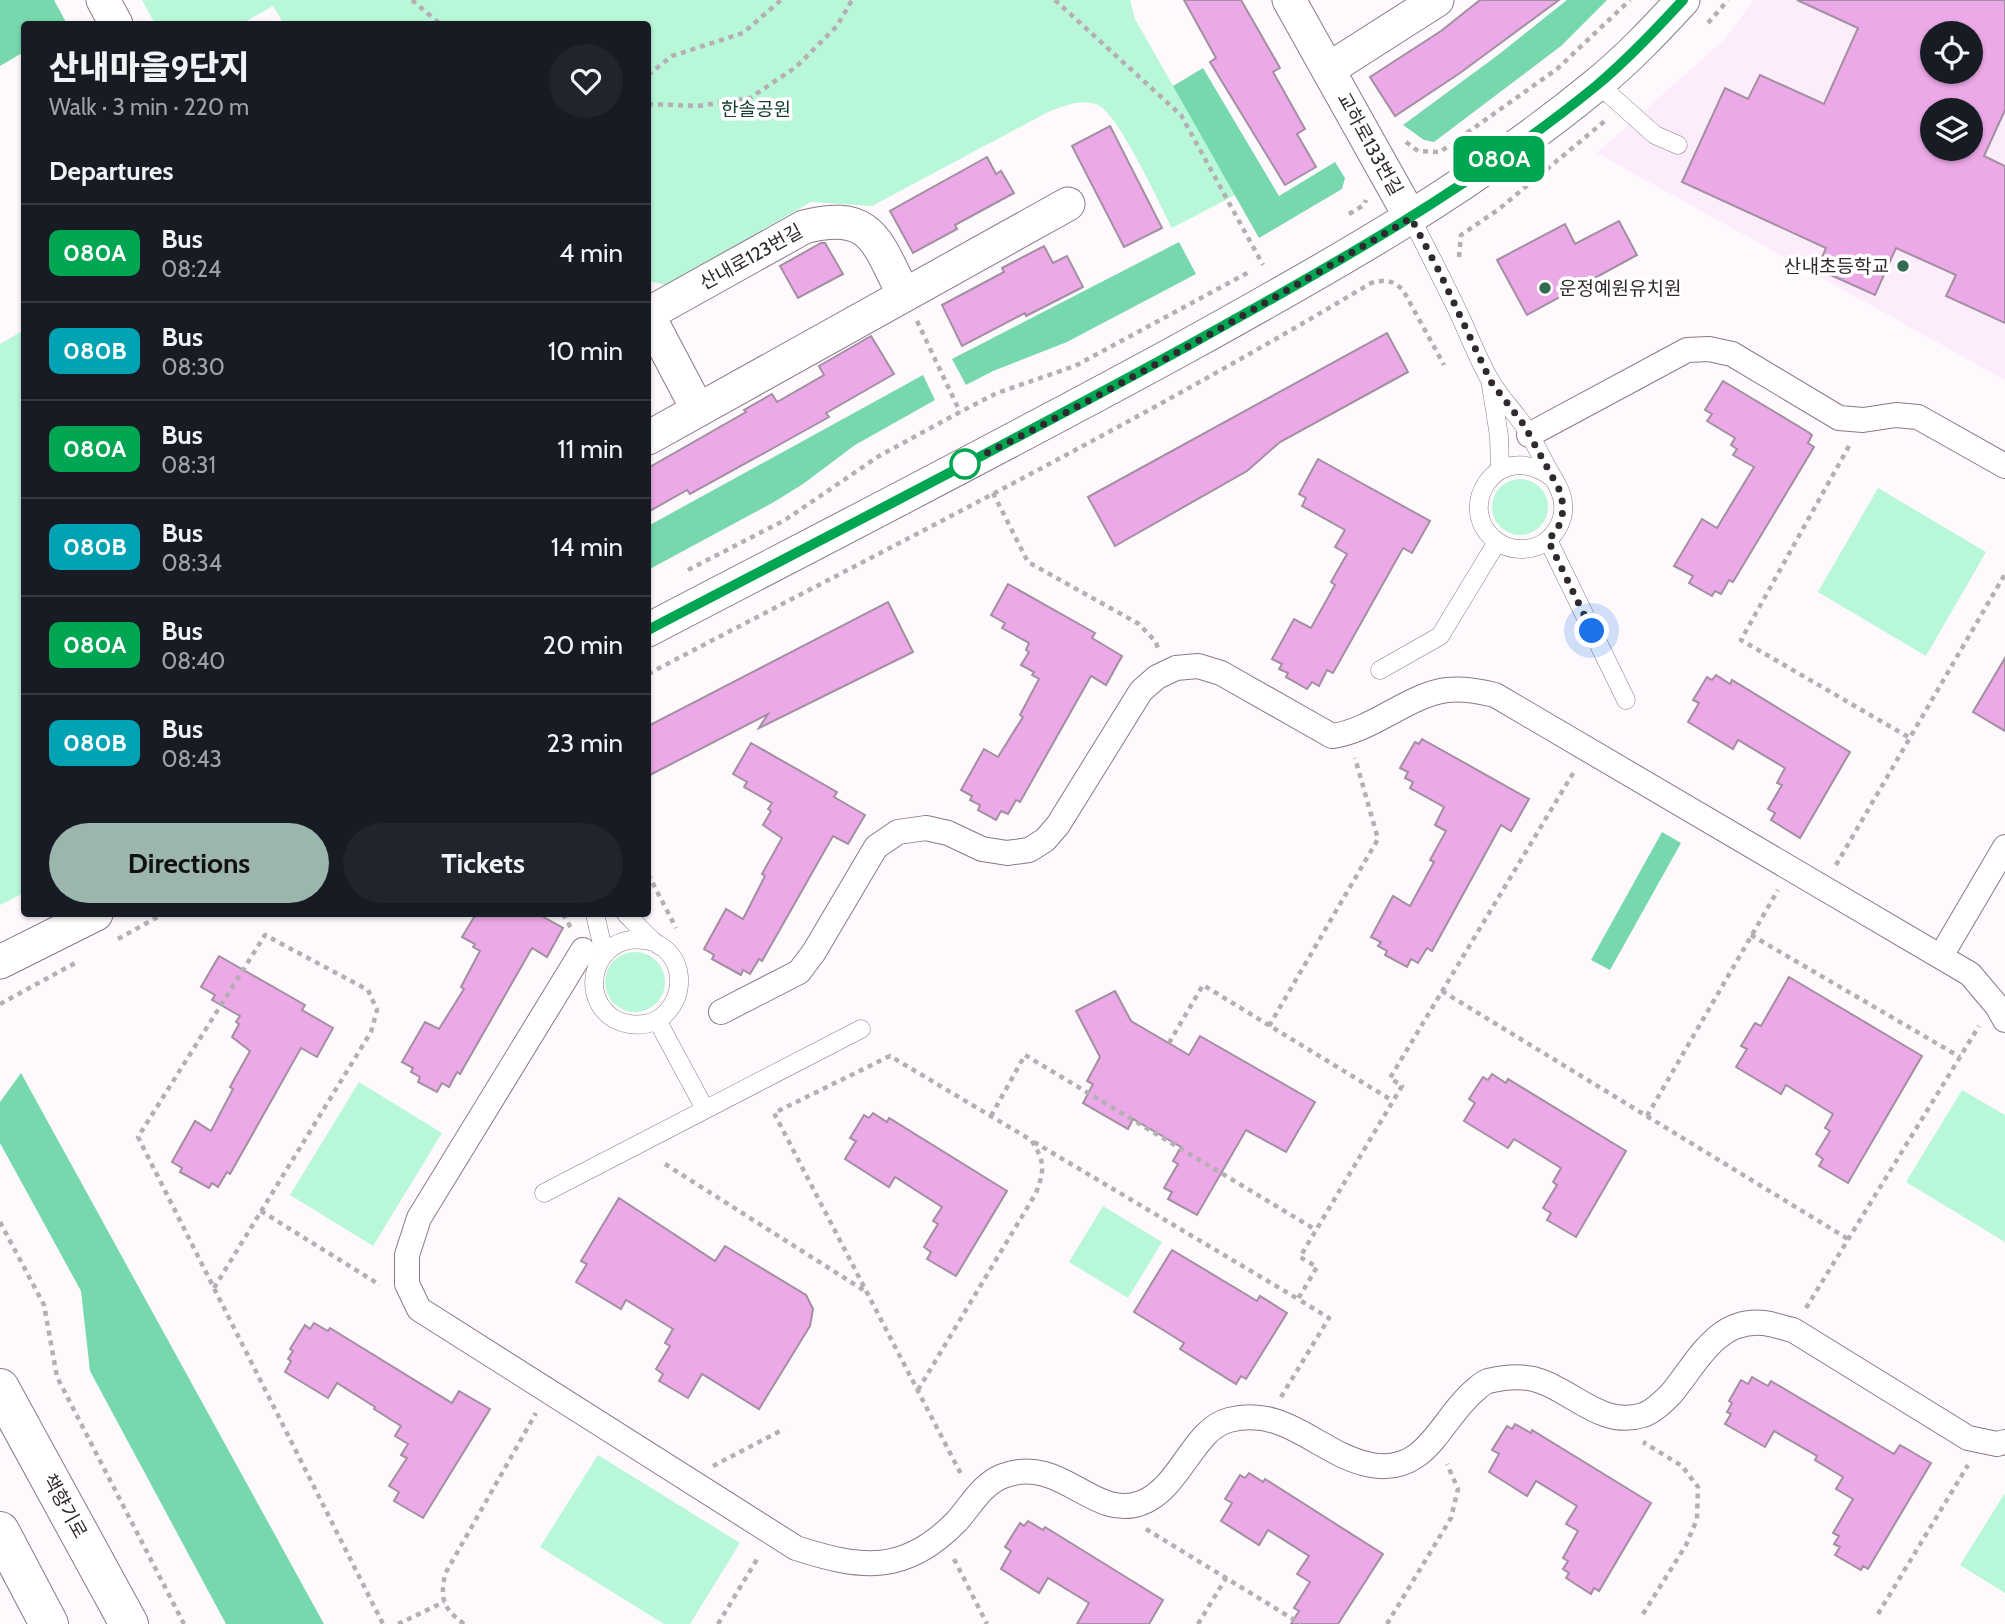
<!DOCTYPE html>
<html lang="en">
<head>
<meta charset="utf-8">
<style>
  body { margin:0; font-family:Cabin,"Noto Sans KR",sans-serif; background:#20242c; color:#f1f3f6; height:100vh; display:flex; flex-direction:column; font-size:26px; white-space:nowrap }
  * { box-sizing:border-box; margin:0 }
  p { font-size:23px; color:#9ea1a6 }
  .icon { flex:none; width:38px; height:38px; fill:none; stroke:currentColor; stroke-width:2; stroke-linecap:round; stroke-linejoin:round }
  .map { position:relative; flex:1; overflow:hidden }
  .panel { position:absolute; left:21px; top:21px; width:630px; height:896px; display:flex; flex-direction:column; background:#171b24; border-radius:7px; box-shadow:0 2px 5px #0004 }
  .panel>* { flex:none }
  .badge { padding:0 14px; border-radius:10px; font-size:24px; line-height:46px }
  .controls { position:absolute; left:1920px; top:21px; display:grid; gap:14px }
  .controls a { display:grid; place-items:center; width:63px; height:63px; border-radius:50%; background:#171b24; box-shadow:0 2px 5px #0004; font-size:35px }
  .you { position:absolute; width:35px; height:35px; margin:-18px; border:5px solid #fff; border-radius:50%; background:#1a73e8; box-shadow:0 0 0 10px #1a73e833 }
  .map>.badge { position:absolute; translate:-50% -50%; box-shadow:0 0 0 4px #fff }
  h2 { padding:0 28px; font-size:26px; line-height:63px }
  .round { display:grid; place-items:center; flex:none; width:74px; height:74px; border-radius:37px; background:#20242c }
  .head { display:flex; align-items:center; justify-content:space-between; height:119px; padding:0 28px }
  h1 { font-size:33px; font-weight:800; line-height:52px }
  .cta { display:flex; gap:14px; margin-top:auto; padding:14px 28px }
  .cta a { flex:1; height:80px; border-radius:42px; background:#9cb6ad; color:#111; font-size:28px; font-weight:800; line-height:80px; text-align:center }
  .cta a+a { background:#20242c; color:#f1f3f6 }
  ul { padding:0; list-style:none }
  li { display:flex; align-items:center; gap:21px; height:98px; padding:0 28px; border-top:2px solid #363941 }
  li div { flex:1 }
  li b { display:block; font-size:26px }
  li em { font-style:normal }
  li .badge { min-width:77px; font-weight:700; text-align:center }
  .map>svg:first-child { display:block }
  .built { fill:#fdecfb; fill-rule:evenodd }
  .green { fill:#b9f7d9 }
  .forest { fill:#77d8ad }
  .building { fill:#eca9e7; stroke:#a38fa1; stroke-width:2; fill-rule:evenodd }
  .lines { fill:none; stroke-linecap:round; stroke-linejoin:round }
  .service-casing { stroke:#8b7889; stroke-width:19 }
  .pedestrian-casing { stroke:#8b7889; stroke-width:26 }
  .minor-casing { stroke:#8b7889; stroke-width:35 }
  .secondary-casing { stroke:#8b7889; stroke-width:40 }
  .path { stroke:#b5afb4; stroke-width:4.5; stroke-dasharray:5 5; stroke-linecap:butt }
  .service { stroke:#fff; stroke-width:18 }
  .pedestrian { stroke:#fff; stroke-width:24 }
  .minor { stroke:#fff; stroke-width:33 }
  .secondary { stroke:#fff; stroke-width:38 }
  .line-casing { stroke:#fff; stroke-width:16 }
  .line { stroke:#00a651; stroke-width:10 }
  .walk { stroke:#312930; stroke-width:7; stroke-dasharray:0 12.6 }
  .poi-dot { fill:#336b53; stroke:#fff; stroke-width:2.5 }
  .stop-dot { fill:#fff; stroke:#00a651; stroke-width:3.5 }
  .labels { text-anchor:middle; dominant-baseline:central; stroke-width:7; stroke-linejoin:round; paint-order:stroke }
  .park-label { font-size:19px; fill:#15402f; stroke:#fff }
  .street-label { font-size:19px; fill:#312930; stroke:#fff }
  .poi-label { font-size:19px; fill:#312930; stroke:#fff; text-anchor:end }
</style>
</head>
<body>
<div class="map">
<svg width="2005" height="1624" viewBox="0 0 2005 1624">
  <rect width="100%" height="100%" fill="#fef9fd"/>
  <!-- built -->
  <path class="built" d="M1754,0h251v380l-408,-227 128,-114zM1932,33h38v39h-38zM1932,110h38v39h-38z"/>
  <!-- green -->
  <g class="green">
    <path d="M142,0h988l5,19 100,176 -63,33c-13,-25 -53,-113 -74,-123 -16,-7 -33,1 -48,6l-178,95 -61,-4 -144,83 -19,-4v-257h-364l-11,-18 -32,18h-86z"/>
    <path d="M24,330v563l-24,12v-561z"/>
    <circle cx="1520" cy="507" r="28"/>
    <path d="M1878,488l108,64 -60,104 -108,-64z"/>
    <circle cx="635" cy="982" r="30"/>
    <path d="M359,1082l83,51 -69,113 -83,-51z"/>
    <path d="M1962,1090l43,25v127l-99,-60z"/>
    <path d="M1103,1206l59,36 -34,56 -59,-36z"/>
    <path d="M598,1455l142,88 -50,81h-26l-124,-77z"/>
    <path d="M2005,1493v100l-45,-28z"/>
  </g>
  <!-- forest -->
  <g class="forest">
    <path d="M0,0h54l13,24h-43v28l-24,14z"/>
    <path d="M1567,0h40l-46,46 -127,96 -10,-2 -21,-15 95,-70z"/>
    <path d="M1203,68l76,128 56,-34 10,16 -3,11 -83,49 -86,-152z"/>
    <path d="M1179,242l17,32 -129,68 -74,29 -27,14 -14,-26z"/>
    <path d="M923,375l12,25 -80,45 -52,39 -29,18 -126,68v-44z"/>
    <path d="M1662,832l19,11 -71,127 -19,-10z"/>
    <path d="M21,1073l303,551h-98l-136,-253 -9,-80 -81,-148v-41z"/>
  </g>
  <!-- building -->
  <g class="building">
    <path d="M1184,0h57l39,68 -7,4 32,57 -8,5 19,33 -31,18 -75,-123 6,-4z"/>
    <path d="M1480,0h79l-99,73 -65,43 -25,-39 71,-46z"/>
    <path d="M1797,0h208v110l-21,46 21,10v157l-59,-27 10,-21 -60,-27 -21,47 -58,-26 9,-21 -144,-66 43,-94 23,11 12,-24 64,29 34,-76zM1932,33h38v39h-38zM1932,110h38v39h-38z"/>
    <path d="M1110,126l52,102 -38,19 -52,-101z"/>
    <path d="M987,157l9,17 5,-3 13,22 -59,32 2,4 -44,24 -23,-42z"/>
    <path d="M1619,221l18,34 -110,60 -30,-55 68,-36 10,20z"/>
    <path d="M821,243h4l18,31 -45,24 -18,-32z"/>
    <path d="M1044,246l9,17 14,-7 16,31 -57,29 -1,-3 -63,33 -20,-41 62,-33 -2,-4z"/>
    <path d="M1387,333l21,39 -128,70 -33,29 -132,75 -27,-49z"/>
    <path d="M871,336l23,38 -68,39 3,4 -61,34 -78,43 -3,-4 -39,22v-44l98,-56 -2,-2 28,-16 5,8 47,-27 -5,-9z"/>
    <path d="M1723,381l85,51 4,3 -4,8 6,4 -81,135 -4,-2 -8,14 -6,-3 -3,5 -23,-13 4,-7 -19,-10 28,-47 15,9 37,-61 -21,-12 4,-6 -6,-4 4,-7 -28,-17 5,-7 -7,-4z"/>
    <path d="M1318,459l112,62 -18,32 -9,-5 -70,125 -6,-3 -8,16 -7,-4 -5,7 -21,-12 2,-4 -9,-4 3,-5 -10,-5 22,-40 17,9 24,-43 -4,-3 16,-28 -12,-7 10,-17 -43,-24 4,-8 -7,-4z"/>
    <path d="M1008,584l87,49 -3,5 30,18 -16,29 -15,-9 -71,126 -4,-2 -8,14 -7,-3 -5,9 -18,-10 2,-5 -10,-5 2,-4 -11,-6 23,-41 14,8 25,-40 -3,-2 19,-36 -7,-4 2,-3 -13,-7 8,-13 -3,-2 3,-7 -27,-15 3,-5 -14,-8z"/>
    <path d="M888,602l25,50 -154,76 9,-14 -120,62v-50z"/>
    <path d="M2005,658v73l-32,-19z"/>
    <path d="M1716,675l14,9 2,-4 118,72 -50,86 -29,-18 4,-7 -7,-4 14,-24 -5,-2 8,-15 -47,-28 -5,9 -45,-27 11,-19 -6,-3 14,-23 5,3z"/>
    <path d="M1422,739l107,60 -18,32 -10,-6 -69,126 -5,-3 -9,15 -7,-4 -4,8 -22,-12 2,-4 -9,-5 3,-4 -10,-5 22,-41 17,10 24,-44 -4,-2 16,-29 -11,-6 9,-18 -34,-19 3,-6 -8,-4 3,-6 -8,-4 15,-26 4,2z"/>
    <path d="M751,743l86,49 -3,5 31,18 -17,29 -15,-8 -71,125 -3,-2 -9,15 -7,-4 -2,5 -29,-16 2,-4 -10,-6 22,-40 17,10 22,-43 -3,-2 20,-36 -19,-13 8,-14 -3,-2 4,-6 -28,-16 3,-5 -14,-8z"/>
    <path d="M476,914h62l25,14 -16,29 -15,-9 -72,126 -3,-2 -8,15 -7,-4 -5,9 -19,-10 2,-5 -9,-5 2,-4 -11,-6 23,-40 14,7 25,-40 -3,-2 19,-36 -7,-4 2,-3 -13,-7z"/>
    <path d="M219,956l86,49 -3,5 31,18 -16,29 -16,-9 -71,126 -3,-2 -9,15 -6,-4 -3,5 -29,-16 2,-4 -10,-6 23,-41 16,10 22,-42 -3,-2 20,-36 -18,-14 7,-13 -3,-2 4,-6 -28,-16 3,-5 -14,-8z"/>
    <path d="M1789,977l133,79 -74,127 -29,-17 4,-7 -7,-5 14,-23 -5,-3 8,-14 -47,-29 -5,9 -45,-27 11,-18 -6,-3 14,-23 6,3z"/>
    <path d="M1115,991l16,30 58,34 11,-19 115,66 -29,50 -40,-22 -49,85 -29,-16 4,-7 -8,-4 14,-24 -5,-3 8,-14 -48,-28 -5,10 -45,-26 10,-19 -6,-3 13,-24 -24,-46z"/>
    <path d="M1492,1074l14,9 2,-4 118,72 -50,86 -29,-17 4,-7 -8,-5 14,-23 -4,-3 8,-14 -47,-29 -6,9 -44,-27 11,-18 -6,-4 14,-22 5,3z"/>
    <path d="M873,1113l14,9 2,-4 118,73 -51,85 -29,-17 4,-7 -7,-5 14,-23 -5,-3 9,-14 -47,-30 -6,10 -44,-28 11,-18 -6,-3 14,-23 5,3z"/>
    <path d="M619,1198l96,63 10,-15 81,49 7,14 -3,17 -51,83 -57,-35 -14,24 -29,-17 4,-7 -7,-5 14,-23 -5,-3 8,-14 -47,-29 -5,9 -45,-27 11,-18 -6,-3z"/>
    <path d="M1172,1250l85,51 3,-5 27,17 -41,66 -5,-3 -5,8 -56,-35 4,-6 -50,-31z"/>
    <path d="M314,1323l14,8 2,-3 122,75 7,-12 31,18 -67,109 -29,-17 5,-9 -10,-6 18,-28 -6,-3 7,-11 -13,-8 6,-10 -27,-17 1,-2 -38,-24 -9,15 -43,-26 6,-11 -3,-2 5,-8 -3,-2 15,-24 5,4z"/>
    <path d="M1752,1377l16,9 3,-5 123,73 6,-9 31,18 -63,106 -5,-3 -2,4 -26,-15 5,-8 -6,-3 5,-8 -6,-3 20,-34 -17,-10 7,-12 -28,-17 2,-4 -43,-25 -9,16 -40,-23 6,-10 -4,-2 5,-9 -3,-2 12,-21 7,4z"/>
    <path d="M1515,1424l16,9 1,-3 119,73 -52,88 -5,-3 -3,6 -25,-16 3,-5 -6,-4 5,-8 -5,-3 15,-27 -12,-7 11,-18 -41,-25 -9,15 -38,-24 10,-18 -7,-4 15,-24 5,3z"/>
    <path d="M1249,1473l14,9 2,-3 118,75 -45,70h-47l8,-13 -5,-3 16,-26 -13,-8 12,-18 -41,-26 -9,15 -38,-24 11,-18 -7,-4 15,-24 5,3z"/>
    <path d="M1028,1521l15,9 2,-3 118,73 -14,24h-72l12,-21 -41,-25 -9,15 -38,-24 10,-18 -6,-4 15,-24 4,3z"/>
  </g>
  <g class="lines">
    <!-- service casing -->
    <g class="service-casing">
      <g id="service">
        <path d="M1598,84l57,51 23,10"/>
        <path d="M1411,218c17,33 34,66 50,100 9,20 18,43 29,62 9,16 22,29 32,43 10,14 18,31 26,46 6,11 14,21 15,34 2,18 -8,35 -25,43 -12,5 -29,4 -40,-4 -46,-30 -2,-107 55,-64"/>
        <path d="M1491,385l8,51 1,34"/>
        <path d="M1548,540l78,160"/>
        <path d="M1380,670l60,-34 57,-94"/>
        <path d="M595,914l9,39"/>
        <path d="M626,914c8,8 17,18 26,26 4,4 9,6 13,9 19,17 18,45 2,63 -10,11 -24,14 -38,12 -56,-10 -42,-100 25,-82"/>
        <path d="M657,1020l48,89"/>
        <path d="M544,1193l317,-164"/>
      </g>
    </g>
    <!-- pedestrian casing -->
    <g class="pedestrian-casing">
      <g id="pedestrian">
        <path d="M1529,435l158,-85 22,-1 23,5 107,64 24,2 33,-5 22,2 87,49"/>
        <path d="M583,950l-164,268 -12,37v29l12,25 377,239c65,21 109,27 161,-27 14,-16 25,-37 46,-45 58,-22 90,45 138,27 39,-14 52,-74 88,-83 58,-15 90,35 142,45 56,10 69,-45 103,-74 5,-4 8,-8 14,-10 17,-4 36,-6 52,0 35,12 63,47 103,34 10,-3 21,-14 28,-21 26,-31 45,-76 93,-71 9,1 19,5 29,7l175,108 29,6 8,-2"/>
        <path d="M1941,956l64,-109"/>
        <path d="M721,1012l78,-40 15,-20 62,-105 22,-15 28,-4 22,5 34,16 25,4 22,-3 16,-10 13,-15 83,-134 16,-14 19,-9 22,-2 23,7 111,63c40,-5 76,-41 115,-46 16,-2 32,1 48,5l475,279 27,32 8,14"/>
      </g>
    </g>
    <!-- minor casing -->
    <g class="minor-casing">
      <g id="minor">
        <path d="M103,0l13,24"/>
        <path d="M1289,0l122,218"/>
        <path d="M1329,69l108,-69"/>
        <path d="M648,314l156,-87c69,-18 73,16 100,68"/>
        <path d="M648,315l50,95"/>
        <path d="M648,438l420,-234"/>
        <path d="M648,630c180,-94 362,-187 541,-285 141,-78 282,-157 407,-260 31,-25 60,-56 87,-85"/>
        <path d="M0,962l96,-48"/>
      </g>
    </g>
    <!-- secondary casing -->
    <g class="secondary-casing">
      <g id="secondary">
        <path d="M0,1388l129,236"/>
        <path d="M0,1531l49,93"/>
      </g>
    </g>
    <!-- path -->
    <g class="path">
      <path d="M412,0l28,24"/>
      <path d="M1055,0l126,115 82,150"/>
      <path d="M1708,23l20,-23"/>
      <path d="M648,75l24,-19 71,-23 38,-33"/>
      <path d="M648,104l50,2 52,-8 46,-31 41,-41 15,-26"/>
      <path d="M1406,142l12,9 22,1 117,-83 73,-69"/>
      <path d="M1349,214l15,-9 2,-5"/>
      <path d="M1459,257l2,-22 38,-26 107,-89"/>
      <path d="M917,321l43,91"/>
      <path d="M1849,446l-108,194 169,98"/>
      <path d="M993,493l35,69 111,62 17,18 2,7"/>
      <path d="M688,570l97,-50 94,-64 81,-44 37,-19 78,-27 176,-95"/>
      <path d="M648,674c242,-127 488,-250 723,-391 14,-4 21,-3 32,7l41,75"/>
      <path d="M1836,865l169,-291"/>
      <path d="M648,874l28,54"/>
      <path d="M563,914l8,14"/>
      <path d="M1751,935l209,122"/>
      <path d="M118,939l45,-25"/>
      <path d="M1442,991l406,248"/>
      <path d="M0,1004l77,-42"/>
      <path d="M1269,1026l109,-187 -23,-81"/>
      <path d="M1169,1043l34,-58 190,116"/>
      <path d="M991,1116l34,-61 291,175"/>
      <path d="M1647,1116l131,-226"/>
      <path d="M1034,1142l264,157"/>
      <path d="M665,1164l200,127"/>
      <path d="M261,1211l119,74"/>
      <path d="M0,1222l44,83 13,72 127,247"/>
      <path d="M214,1288l157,-256 6,-22 -9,-20 -103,-55 -127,202 245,487"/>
      <path d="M1806,1308l173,-282"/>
      <path d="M918,1390l118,-197c9,-23 9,-32 -5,-53l-141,-84 -116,57 188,363"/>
      <path d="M1281,1397l48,-79 -31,-19 19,-32 -17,-10 102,-171 -12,-8 185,-308"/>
      <path d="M713,1466l71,-37"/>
      <path d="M1146,1529l155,95"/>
      <path d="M954,1559l33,65"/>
      <path d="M1643,1614l43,-69 11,-26 1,-32 -16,-21 -39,-24"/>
      <path d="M1878,1614l90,-149"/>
      <path d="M398,1624l46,-22"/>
      <path d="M464,1624c-21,-16 -24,-24 -19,-50l91,-161"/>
      <path d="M718,1624l41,-68"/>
      <path d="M1198,1624l28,-46"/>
      <path d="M1387,1624l64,-106 7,-29 -11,-25"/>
    </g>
    <!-- service -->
    <use href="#service" class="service"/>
    <!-- pedestrian -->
    <use href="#pedestrian" class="pedestrian"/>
    <!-- minor -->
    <use href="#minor" class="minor"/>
    <!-- secondary -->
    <use href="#secondary" class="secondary"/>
  </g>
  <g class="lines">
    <!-- line casing -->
    <g class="line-casing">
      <path id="line" d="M648,630c180,-94 362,-187 541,-285 141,-78 282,-157 407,-259 31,-26 60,-57 87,-86"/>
    </g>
    <!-- line -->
    <use href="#line" class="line"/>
    <!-- walk -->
    <path class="walk" d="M965,464c152,-75 300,-160 446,-246l29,55 51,109 33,43 36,66 3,14 -1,13 -5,12 -9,10 44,91"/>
  </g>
  <!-- markers -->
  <g class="poi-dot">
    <circle cx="1903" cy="266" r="7"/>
    <circle cx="1545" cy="288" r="7"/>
  </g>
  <circle class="stop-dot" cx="965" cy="464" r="14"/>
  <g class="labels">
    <!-- park labels -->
    <g class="park-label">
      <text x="756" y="109">한솔공원</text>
    </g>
    <!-- street labels -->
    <g class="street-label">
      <text transform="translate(1370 144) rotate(61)">교하로133번길</text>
      <text transform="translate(751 257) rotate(-29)">산내로123번길</text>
      <text transform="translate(65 1506) rotate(61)">책향기로</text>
    </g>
    <!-- poi labels -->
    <g class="poi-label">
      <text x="1889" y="266">산내초등학교</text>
      <text x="1559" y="288" text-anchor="start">운정예원유치원</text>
    </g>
  </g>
</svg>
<div class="controls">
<a><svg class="icon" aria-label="locate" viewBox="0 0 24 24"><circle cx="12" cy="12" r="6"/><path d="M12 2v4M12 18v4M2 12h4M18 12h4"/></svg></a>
<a><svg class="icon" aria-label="layers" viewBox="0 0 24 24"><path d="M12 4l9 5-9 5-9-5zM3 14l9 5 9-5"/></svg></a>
</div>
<div class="you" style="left:1592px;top:631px"></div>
<b class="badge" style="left:1499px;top:159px;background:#00a651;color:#fff">080A</b>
<section class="panel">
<div class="head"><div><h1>산내마을9단지</h1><p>Walk · 3 min · 220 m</p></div><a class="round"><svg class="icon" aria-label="heart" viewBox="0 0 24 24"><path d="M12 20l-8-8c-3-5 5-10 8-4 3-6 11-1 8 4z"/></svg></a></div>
<h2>Departures</h2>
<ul>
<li><span class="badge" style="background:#00a651;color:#fff">080A</span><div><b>Bus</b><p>08:24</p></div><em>4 min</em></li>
<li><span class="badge" style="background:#00a3b4;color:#fff">080B</span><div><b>Bus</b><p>08:30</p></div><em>10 min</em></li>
<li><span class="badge" style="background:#00a651;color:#fff">080A</span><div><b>Bus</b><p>08:31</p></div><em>11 min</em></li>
<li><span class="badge" style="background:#00a3b4;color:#fff">080B</span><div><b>Bus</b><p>08:34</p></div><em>14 min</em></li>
<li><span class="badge" style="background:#00a651;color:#fff">080A</span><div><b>Bus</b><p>08:40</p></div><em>20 min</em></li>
<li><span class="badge" style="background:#00a3b4;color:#fff">080B</span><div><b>Bus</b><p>08:43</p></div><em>23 min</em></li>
</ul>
<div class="cta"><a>Directions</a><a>Tickets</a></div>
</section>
</div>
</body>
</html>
